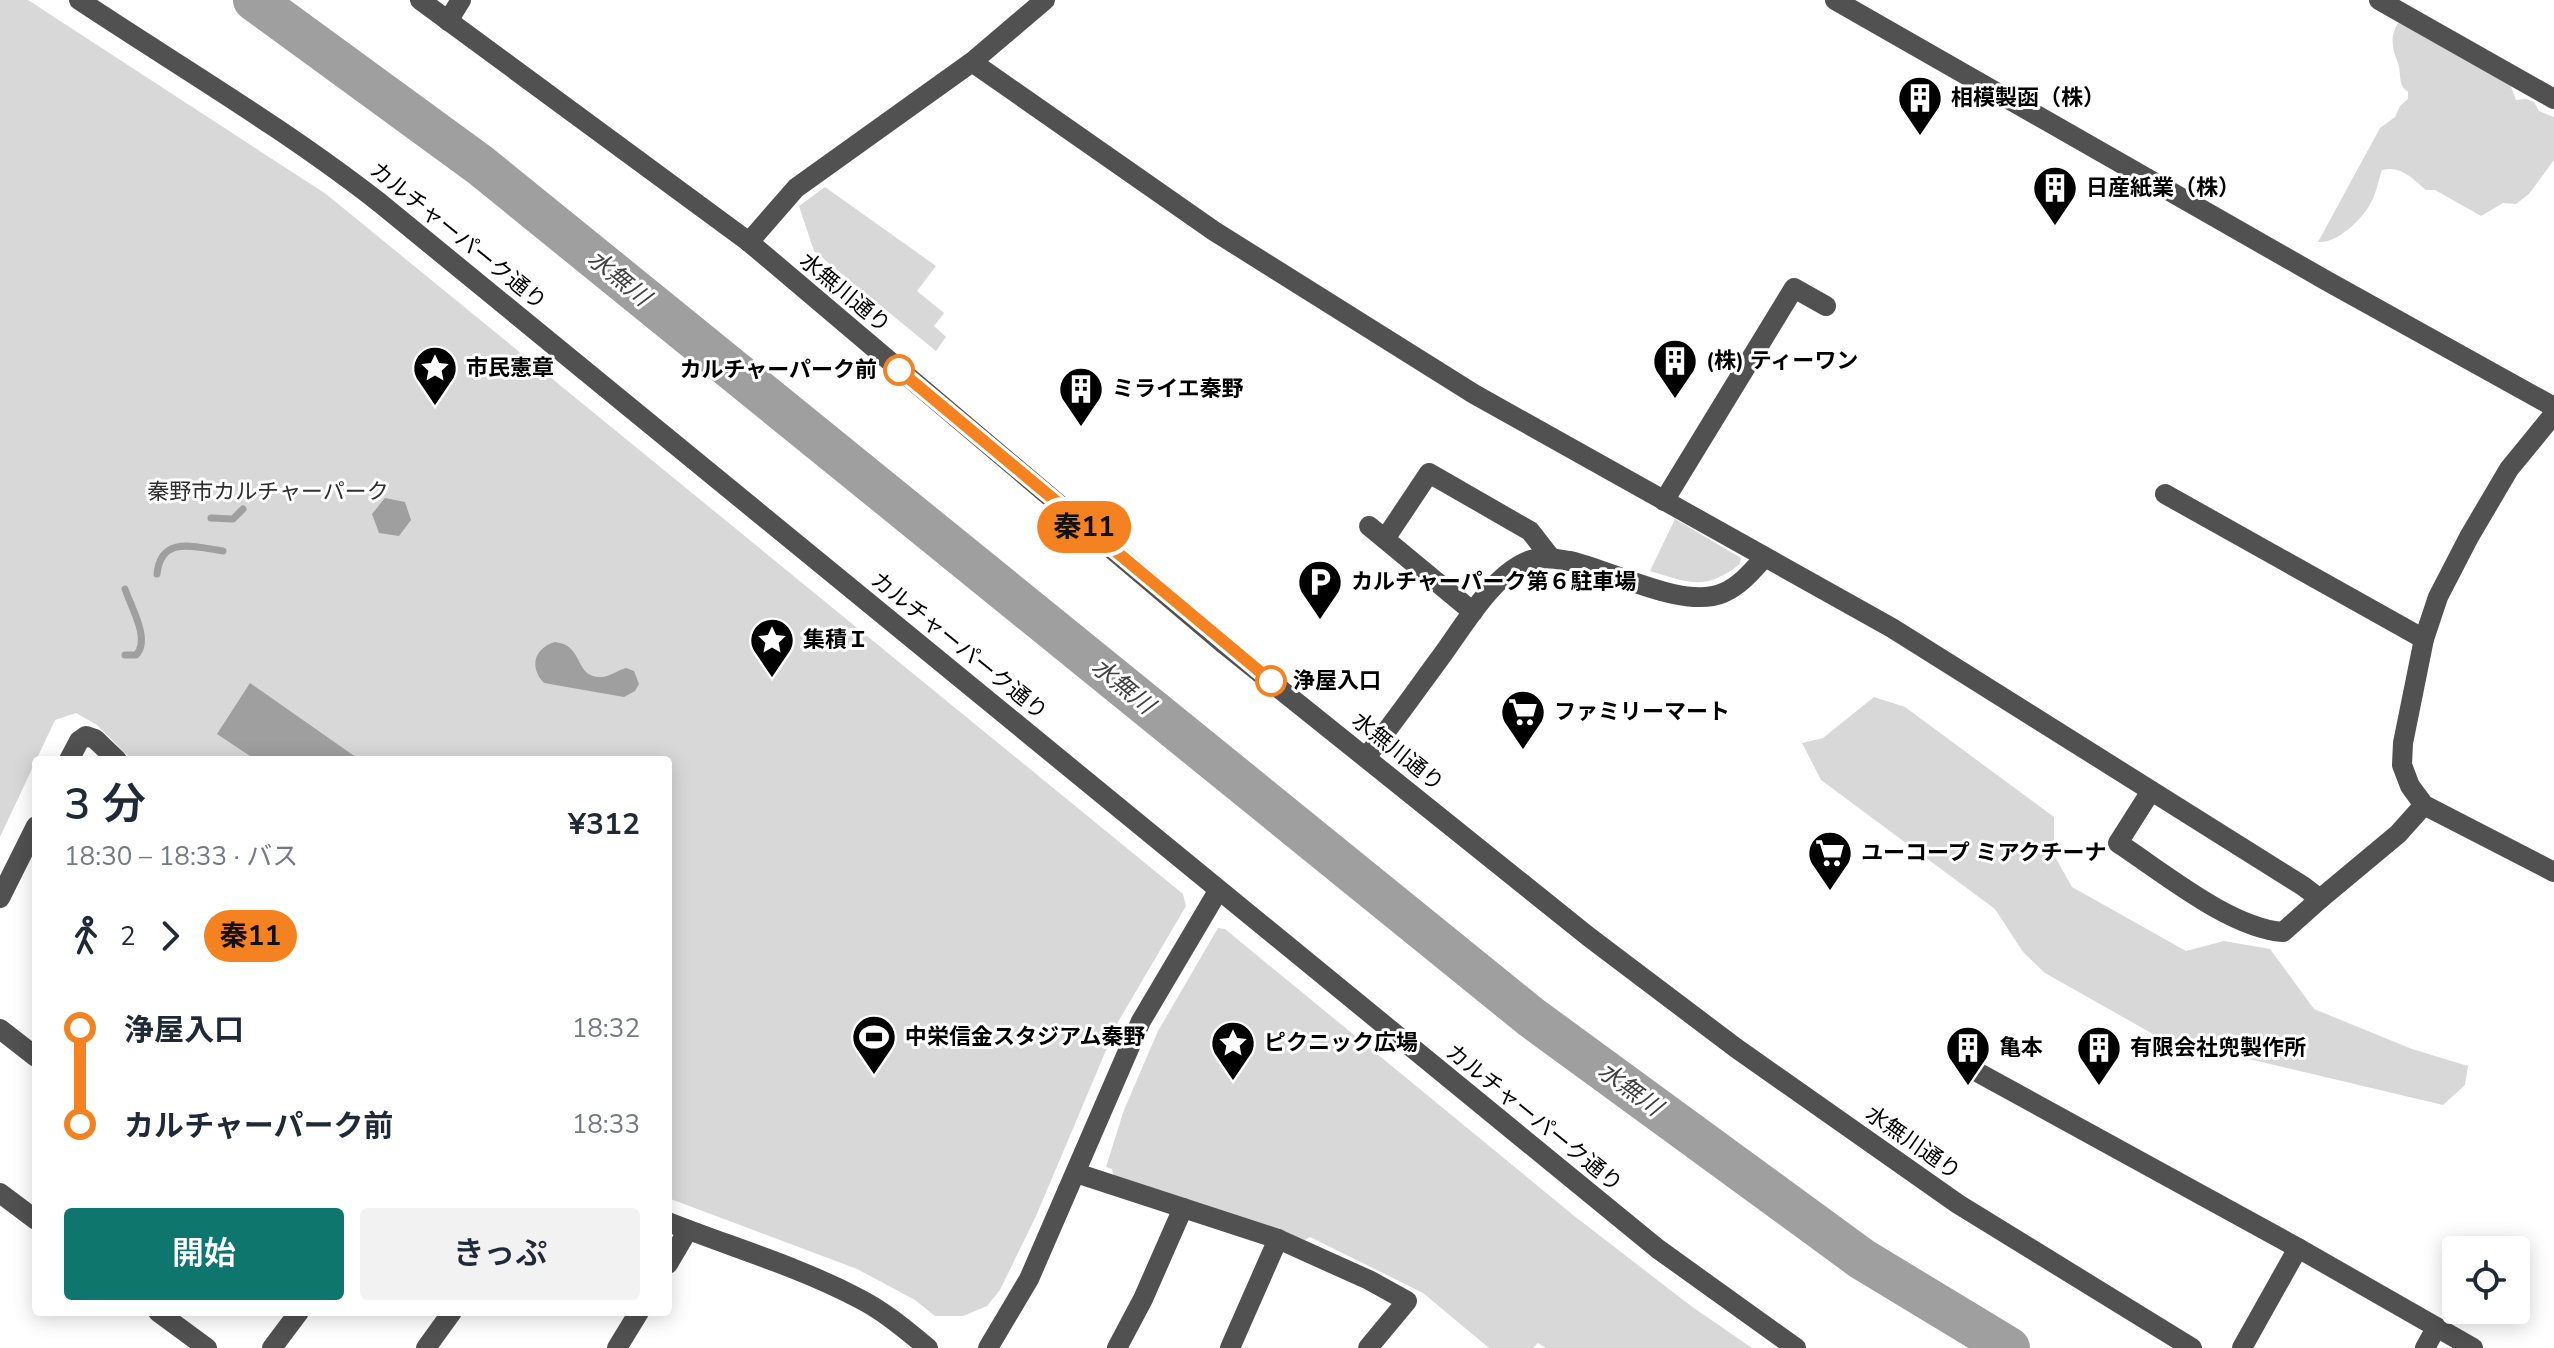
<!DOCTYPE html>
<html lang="ja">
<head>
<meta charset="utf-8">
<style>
  body { margin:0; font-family:"Nunito Sans","Noto Sans JP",sans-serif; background:#f2f2f3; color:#1f2937; height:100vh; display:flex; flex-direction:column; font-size:30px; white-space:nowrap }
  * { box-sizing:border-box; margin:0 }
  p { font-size:26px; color:#747a83 }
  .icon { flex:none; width:44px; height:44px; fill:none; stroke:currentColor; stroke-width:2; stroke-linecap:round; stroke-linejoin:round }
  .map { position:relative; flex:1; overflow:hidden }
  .sheet { position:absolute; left:32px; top:756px; width:640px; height:560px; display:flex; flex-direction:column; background:#fff; border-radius:8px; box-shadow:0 4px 20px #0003 }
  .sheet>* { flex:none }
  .badge { padding:0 16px; border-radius:26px; font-size:28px; line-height:52px }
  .buttons { position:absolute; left:2442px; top:1236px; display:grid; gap:16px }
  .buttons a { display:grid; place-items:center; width:88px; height:88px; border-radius:8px; background:#fff; box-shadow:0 4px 20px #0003; font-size:40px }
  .map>.badge { position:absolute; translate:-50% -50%; box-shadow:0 0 0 4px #fff }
  .legs { display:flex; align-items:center; gap:12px; height:88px; padding:0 32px; font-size:26px }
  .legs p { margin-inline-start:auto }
  .summary { display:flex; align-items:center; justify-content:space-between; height:136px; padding:0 32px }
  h1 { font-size:44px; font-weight:600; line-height:60px }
  .action { display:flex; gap:16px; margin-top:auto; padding:16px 32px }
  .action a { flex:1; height:92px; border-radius:8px; background:#0f766e; color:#fff; font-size:32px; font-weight:600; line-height:92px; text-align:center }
  .action a+a { background:#f2f2f3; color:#1f2937 }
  ul { padding:0 32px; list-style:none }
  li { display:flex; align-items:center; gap:28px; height:96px; font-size:30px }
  li i { display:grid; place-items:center; width:12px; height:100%; margin:0 10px; background:currentColor }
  li i::after { content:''; width:20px; height:20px; margin:-10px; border:6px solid; border-radius:50%; background:#fff }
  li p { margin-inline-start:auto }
  li:first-child i { background:linear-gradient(#0000 50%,currentColor 0) }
  li:last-child i { background:linear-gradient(currentColor 50%,#0000 0) }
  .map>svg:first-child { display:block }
  .green { fill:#d8d8d8 }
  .water { fill:#9f9f9f }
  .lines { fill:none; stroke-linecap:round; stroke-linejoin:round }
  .stream { stroke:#9f9f9f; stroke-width:7 }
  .river { stroke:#9f9f9f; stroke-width:42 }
  .minor { stroke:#515151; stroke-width:20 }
  .line-1-casing { stroke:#fff; stroke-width:18 }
  .line-1 { stroke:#f58220; stroke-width:12 }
  .stop-1-dot { fill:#fff; stroke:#f58220; stroke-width:4 }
  .labels { text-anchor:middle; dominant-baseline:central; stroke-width:6; stroke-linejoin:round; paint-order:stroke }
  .poi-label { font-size:22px; font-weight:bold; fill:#000; stroke:#fff; text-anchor:start }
  .street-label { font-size:22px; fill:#000; stroke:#fff }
  .stop-label { font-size:22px; font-weight:bold; fill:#000; stroke:#fff; text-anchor:end }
  .park-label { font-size:22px; fill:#2f2f2f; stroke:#fff }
  .water-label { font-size:24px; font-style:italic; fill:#404040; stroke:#fff }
</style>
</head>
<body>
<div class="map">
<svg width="2554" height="1348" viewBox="0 0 2554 1348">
  <rect width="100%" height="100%" fill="#fff"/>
  <!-- green -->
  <g class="green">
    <path d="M0,0h28l298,194 857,700 3,12 -68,116 -82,194 -36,74 -13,16 -24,10h-28l-20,-16 -58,-31 -189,-71v-438h-536l-35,-35 -21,-12 -21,7 -55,117z"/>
    <path d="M2403,17l107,67 6,16 10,-1 8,3 5,9 15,6v43l-25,34 -13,10 -13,-1 -22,13 -46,-26h-9c-13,-11 -25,-25 -44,-20 -4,11 -6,26 -13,36 -9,15 -33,38 -51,36l62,-114 15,-11 5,-11 8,-7v-7c-11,-8 -6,-17 -10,-29 -7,-17 -9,-31 5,-46z"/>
    <path d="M825,187l111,79 -19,25 27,22 -10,13 12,11 -10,14 -122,-100 -15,-45z"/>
    <path d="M1675,519l66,39 -1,6c-34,27 -51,19 -90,7z"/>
    <path d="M1874,697l31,10 149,110v38l18,32 114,64 38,-10 46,8 44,60 98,40 56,17 -3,19 -22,20 -283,-67 -115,-65 -22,-21 -28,-43 -174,-129 -19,-37 21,-5z"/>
    <path d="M1218,928l7,1 348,286 118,91 61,42h-206l-8,-5 -5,5h-44l-66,-55 -113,-56 -5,3 -191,-61 -2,-10 -6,-2 18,-57 34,-79z"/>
  </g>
  <!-- water -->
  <g class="water">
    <path d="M385,498l20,4 6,18 -12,16 -20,-3 -7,-19z"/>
    <path d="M555,642c30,3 18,36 47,35 9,-1 16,-7 24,-9l8,3 5,13 -4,7 -11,6 -80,-14c-15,-16 -10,-35 11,-41z"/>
    <path d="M250,683l110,77h-104l-39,-26z"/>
  </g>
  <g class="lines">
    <!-- stream -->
    <g class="stream">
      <path d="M211,518l22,1 10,-10"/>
      <path d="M157,574c4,-39 38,-27 66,-23"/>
      <path d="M125,589c6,18 26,51 11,66h-11"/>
    </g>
    <!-- river -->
    <path class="river" d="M254,0l226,165 1051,852 331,242 147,89"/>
    <!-- minor -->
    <g class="minor">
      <path d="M79,0c101,67 205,128 301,203l1278,1046 138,99"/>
      <path d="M420,0l329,242 476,403 364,292 147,111 222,156 234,144"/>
      <path d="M1835,0l492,281 227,126"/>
      <path d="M2379,0l175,99"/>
      <path d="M448,21l13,-21"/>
      <path d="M972,62l242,169 260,163 418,234 411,258 17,13 78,-65 26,-29"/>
      <path d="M749,242l47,-54 176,-126 73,-62"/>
      <path d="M2554,414l-45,55 -40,68 -31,60 -14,42 -21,104 -1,22 8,21 14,19 130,67"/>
      <path d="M2165,494l259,145"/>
      <path d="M1664,501l130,-213 32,18"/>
      <path d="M1369,526l104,86"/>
      <path d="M1385,539l44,-66 101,58 21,27"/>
      <path d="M1366,757c27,-33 51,-68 77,-103 21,-29 50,-79 85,-93 14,-5 28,-2 42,0 41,9 113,49 153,32 17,-7 29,-22 41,-35"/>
      <path d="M69,760l10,-19 7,-5 9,3 22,21"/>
      <path d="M2151,791l-33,52c46,30 112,85 165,89l37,-33"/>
      <path d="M0,898l36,-72"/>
      <path d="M0,1029l36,28"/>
      <path d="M1968,1067l330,181 175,100"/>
      <path d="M1076,1173l202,66 91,41 38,21 -39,47"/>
      <path d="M0,1193l36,27"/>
      <path d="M668,1222c63,25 129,44 190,76 26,13 48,32 70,50"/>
      <path d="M668,1264l20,-34"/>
      <path d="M158,1312l49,36"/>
      <path d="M272,1348l27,-36"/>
      <path d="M426,1348l26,-36"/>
      <path d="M617,1348l22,-36"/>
      <path d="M988,1348l41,-69 112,-258 77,-130"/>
      <path d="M1117,1348l26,-49 40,-91"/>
      <path d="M1230,1348l48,-109"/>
      <path d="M2242,1348l56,-100"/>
      <path d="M2425,1348l11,-20"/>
    </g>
  </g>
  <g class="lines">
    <!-- line-1 casing -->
    <g class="line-1-casing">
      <path id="line-1" d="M899,370l372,311"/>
    </g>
    <!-- line-1 -->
    <use href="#line-1" class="line-1"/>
  </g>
  <!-- icons -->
  <defs>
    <g id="building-pin" transform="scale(2.3)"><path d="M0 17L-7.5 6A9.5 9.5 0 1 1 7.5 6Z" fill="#000" stroke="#fff"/><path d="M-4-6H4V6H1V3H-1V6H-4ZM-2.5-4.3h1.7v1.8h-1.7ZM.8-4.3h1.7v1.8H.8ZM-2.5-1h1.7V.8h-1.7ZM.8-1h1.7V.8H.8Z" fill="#fff"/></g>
    <g id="sight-pin" transform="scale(2.3)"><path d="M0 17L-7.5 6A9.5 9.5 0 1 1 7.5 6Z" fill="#000" stroke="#fff"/><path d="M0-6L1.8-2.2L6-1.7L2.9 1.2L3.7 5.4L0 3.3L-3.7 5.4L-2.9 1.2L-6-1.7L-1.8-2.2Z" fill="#fff"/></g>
    <g id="parking-pin" transform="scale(2.3)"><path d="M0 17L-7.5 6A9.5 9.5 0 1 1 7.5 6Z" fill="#000" stroke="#fff"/><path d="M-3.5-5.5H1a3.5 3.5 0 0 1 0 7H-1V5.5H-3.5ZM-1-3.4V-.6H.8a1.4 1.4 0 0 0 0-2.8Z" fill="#fff"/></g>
    <g id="supermarket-pin" transform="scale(2.3)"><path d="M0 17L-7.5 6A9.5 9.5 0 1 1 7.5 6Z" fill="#000" stroke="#fff"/><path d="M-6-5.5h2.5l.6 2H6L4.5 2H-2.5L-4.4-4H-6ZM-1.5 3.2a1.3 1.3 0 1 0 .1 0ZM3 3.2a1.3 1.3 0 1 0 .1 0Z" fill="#fff"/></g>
    <g id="stadium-pin" transform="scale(2.3)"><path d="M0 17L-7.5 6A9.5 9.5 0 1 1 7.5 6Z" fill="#000" stroke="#fff"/><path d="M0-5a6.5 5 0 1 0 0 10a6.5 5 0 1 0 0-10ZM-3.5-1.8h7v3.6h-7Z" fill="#fff"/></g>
  </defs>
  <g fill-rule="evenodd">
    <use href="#building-pin" x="1920" y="98"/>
    <use href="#building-pin" x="2055" y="188"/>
    <use href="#building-pin" x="1675" y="361"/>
    <use href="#sight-pin" x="435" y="368"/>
    <use href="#building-pin" x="1081" y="389"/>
    <use href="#parking-pin" x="1320" y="582"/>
    <use href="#sight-pin" x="772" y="640"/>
    <use href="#supermarket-pin" x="1523" y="712"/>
    <use href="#supermarket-pin" x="1830" y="853"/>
    <use href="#stadium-pin" x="874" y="1037"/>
    <use href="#sight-pin" x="1233" y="1043"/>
    <use href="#building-pin" x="1968" y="1048"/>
    <use href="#building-pin" x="2099" y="1048"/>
  </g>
  <!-- markers -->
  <g class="stop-1-dot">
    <circle cx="899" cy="370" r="14"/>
    <circle cx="1271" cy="681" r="14"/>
  </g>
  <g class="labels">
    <!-- poi labels -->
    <g class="poi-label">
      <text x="1951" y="98">相模製函（株）</text>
      <text x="2086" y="188">日産紙業（株）</text>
      <text x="1706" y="361">(株) ティーワン</text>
      <text x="466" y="368">市民憲章</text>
      <text x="1112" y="389">ミライエ秦野</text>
      <text x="1351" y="582">カルチャーパーク第６駐車場</text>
      <text x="803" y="640">集積Ｉ</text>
      <text x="1554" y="712">ファミリーマート</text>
      <text x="1861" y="853">ユーコープ ミアクチーナ</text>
      <text x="905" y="1037">中栄信金スタジアム秦野</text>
      <text x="1264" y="1043">ピクニック広場</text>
      <text x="1999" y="1048">亀本</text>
      <text x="2130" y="1048">有限会社兜製作所</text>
    </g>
    <!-- street labels -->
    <g class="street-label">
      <text transform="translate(458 236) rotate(39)">カルチャーパーク通り</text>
      <text transform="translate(845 293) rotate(40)">水無川通り</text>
      <text transform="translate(959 646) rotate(39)">カルチャーパーク通り</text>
      <text transform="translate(1398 752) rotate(39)">水無川通り</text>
      <text transform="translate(1534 1118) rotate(39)">カルチャーパーク通り</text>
      <text transform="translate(1913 1143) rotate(35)">水無川通り</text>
    </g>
    <!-- stop labels -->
    <g class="stop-label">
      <text x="877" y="370">カルチャーパーク前</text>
      <text x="1293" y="681" text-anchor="start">浄屋入口</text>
    </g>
    <!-- park labels -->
    <g class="park-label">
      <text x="268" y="492">秦野市カルチャーパーク</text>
    </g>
    <!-- water labels -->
    <g class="water-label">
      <text transform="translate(619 278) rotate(39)">水無川</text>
      <text transform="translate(1123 686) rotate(39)">水無川</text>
      <text transform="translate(1630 1089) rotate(36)">水無川</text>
    </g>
  </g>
</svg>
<div class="buttons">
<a><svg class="icon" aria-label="locate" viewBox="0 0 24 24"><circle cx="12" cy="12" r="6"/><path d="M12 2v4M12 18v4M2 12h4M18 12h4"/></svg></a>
</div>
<b class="badge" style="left:1084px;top:527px;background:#f58220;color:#111">秦11</b>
<section class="sheet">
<div class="summary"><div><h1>3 分</h1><p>18:30 – 18:33 · バス</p></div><b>¥312</b></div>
<div class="legs"><svg class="icon" aria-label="walk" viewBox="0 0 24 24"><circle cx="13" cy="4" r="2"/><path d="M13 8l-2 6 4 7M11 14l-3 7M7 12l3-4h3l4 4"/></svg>2<svg class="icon" aria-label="forward" viewBox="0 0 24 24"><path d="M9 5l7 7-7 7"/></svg><b class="badge" style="background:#f58220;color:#111">秦11</b></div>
<ul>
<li><i style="color:#f58220"></i><b>浄屋入口</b><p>18:32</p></li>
<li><i style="color:#f58220"></i><b>カルチャーパーク前</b><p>18:33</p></li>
</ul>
<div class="action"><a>開始</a><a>きっぷ</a></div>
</section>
</div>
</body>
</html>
